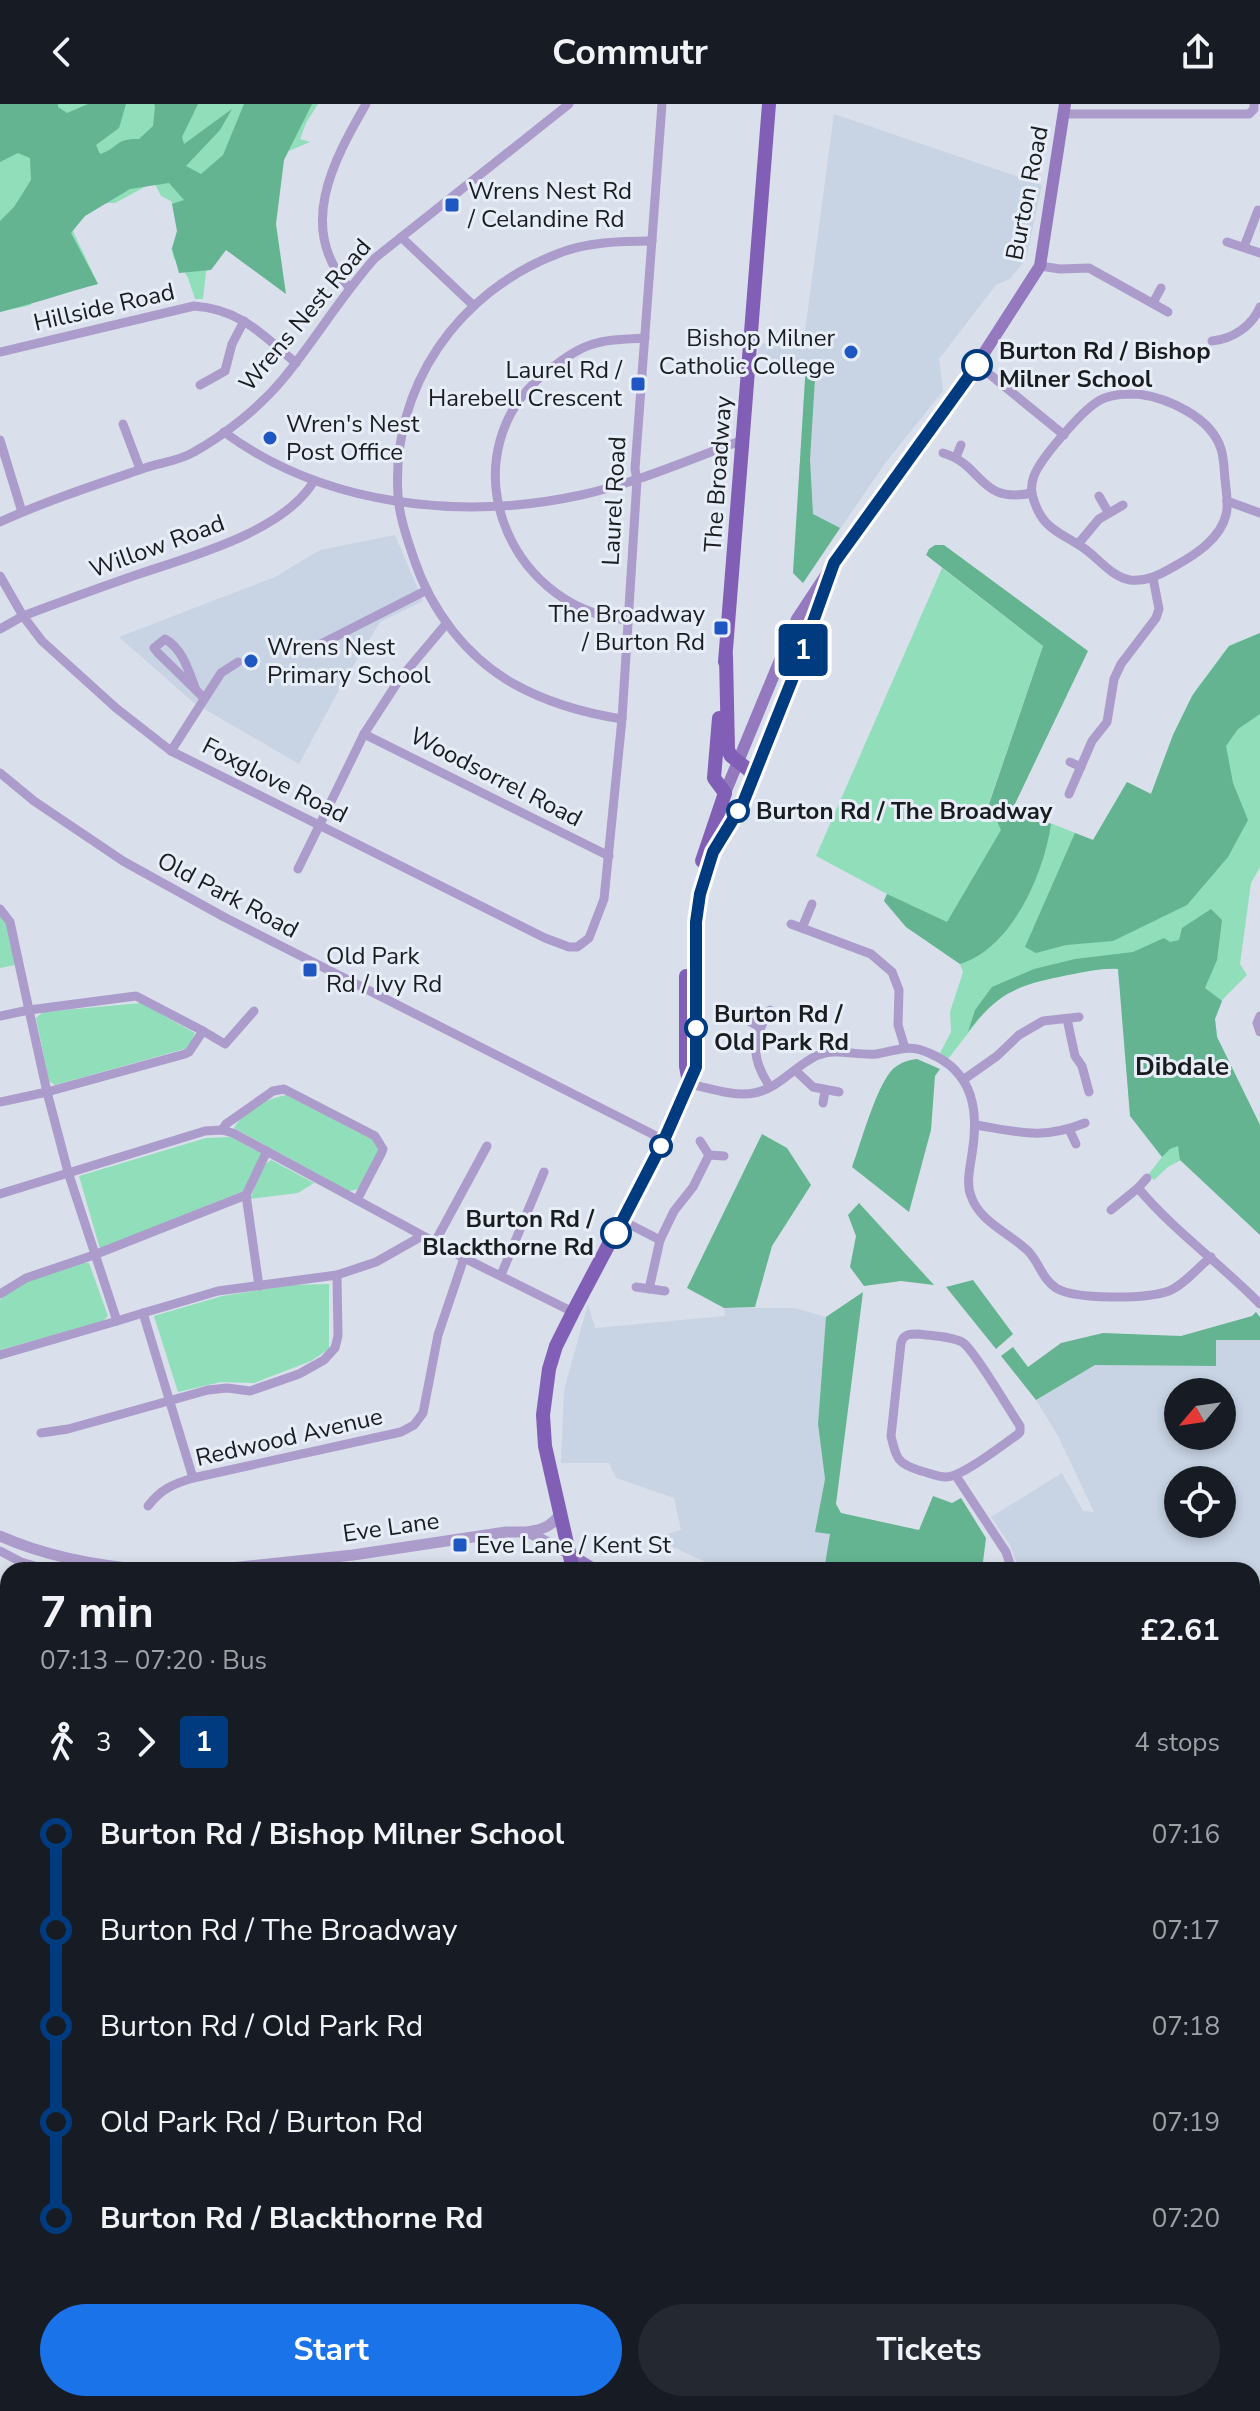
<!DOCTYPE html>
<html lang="en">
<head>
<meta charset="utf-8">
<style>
  body { margin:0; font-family:"Nunito Sans",sans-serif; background:#242831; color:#f1f3f6; height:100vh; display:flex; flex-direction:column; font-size:30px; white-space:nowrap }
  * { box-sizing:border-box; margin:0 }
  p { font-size:26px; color:#9ea1a6 }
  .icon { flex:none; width:44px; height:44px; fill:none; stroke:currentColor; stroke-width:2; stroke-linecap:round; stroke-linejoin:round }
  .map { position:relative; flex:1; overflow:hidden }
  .details { position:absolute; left:0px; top:1458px; width:1260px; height:850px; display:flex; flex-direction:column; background:#171b24; border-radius:24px 24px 0 0; box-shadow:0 4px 12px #0003 }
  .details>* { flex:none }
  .badge { padding:0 16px; border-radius:6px; font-size:28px; line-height:52px }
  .needle { width:52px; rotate:241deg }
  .buttons { position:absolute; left:1164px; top:1274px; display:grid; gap:16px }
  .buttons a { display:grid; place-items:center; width:72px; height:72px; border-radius:50%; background:#171b24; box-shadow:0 4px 12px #0003; font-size:40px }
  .map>.badge { position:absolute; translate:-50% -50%; box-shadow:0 0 0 4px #fff }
  .legs { display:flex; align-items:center; gap:12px; height:88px; padding:0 40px; font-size:26px }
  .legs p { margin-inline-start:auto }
  .headline { display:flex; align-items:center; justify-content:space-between; height:136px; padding:0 40px }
  h1 { font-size:44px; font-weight:700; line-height:60px }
  .cta { display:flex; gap:16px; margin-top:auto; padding:16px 40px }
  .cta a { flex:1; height:92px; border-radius:48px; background:#1a73e8; color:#fff; font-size:32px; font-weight:700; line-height:92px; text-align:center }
  .cta a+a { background:#242831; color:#f1f3f6 }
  ul { padding:0 40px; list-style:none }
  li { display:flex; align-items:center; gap:28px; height:96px; font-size:30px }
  li i { display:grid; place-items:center; width:12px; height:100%; margin:0 10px; background:currentColor }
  li i::after { content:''; width:20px; height:20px; margin:-10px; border:6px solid; border-radius:50%; background:#171b24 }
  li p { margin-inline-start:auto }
  li:first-child i { background:linear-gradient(#0000 50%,currentColor 0) }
  li:last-child i { background:linear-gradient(currentColor 50%,#0000 0) }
  header { display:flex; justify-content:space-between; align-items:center; height:104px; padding:0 40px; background:#171b24; font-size:36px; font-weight:700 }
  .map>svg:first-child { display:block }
  .built { fill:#c8d3e3; fill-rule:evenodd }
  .green { fill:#90deba }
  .forest { fill:#64b491 }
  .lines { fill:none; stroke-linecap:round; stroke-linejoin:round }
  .stream { stroke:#60a0cf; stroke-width:3 }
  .minor { stroke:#ac9ccb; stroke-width:9 }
  .tertiary { stroke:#ac9ccb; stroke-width:11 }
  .secondary { stroke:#9479bf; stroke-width:12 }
  .primary { stroke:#825fb6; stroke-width:14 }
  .line-1-casing { stroke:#fff; stroke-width:18 }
  .line-1 { stroke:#003b80; stroke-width:12 }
  .poi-dot { fill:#1e56c2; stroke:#e7eef8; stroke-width:3 }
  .stop-1-dot { fill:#fff; stroke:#003b80; stroke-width:4 }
  .labels { text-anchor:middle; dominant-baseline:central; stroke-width:6; stroke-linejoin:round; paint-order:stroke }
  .poi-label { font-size:24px; fill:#1a1d20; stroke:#e7eef8; text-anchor:start }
  .street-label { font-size:24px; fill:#1a1d20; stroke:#e7eef8 }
  .stop-label { font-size:24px; font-weight:bold; fill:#1a1d20; stroke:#e7eef8; text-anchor:start }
  .neighbourhood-label { font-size:26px; font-weight:bold; fill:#1a1d20; stroke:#e7eef8 }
</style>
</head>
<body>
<header><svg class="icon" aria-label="back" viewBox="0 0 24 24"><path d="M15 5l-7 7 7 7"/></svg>Commutr<svg class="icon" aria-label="share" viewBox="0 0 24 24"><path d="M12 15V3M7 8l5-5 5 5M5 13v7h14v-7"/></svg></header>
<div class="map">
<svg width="1260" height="2307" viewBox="0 0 1260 2307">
  <rect width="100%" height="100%" fill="#dae0eb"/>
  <!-- built -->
  <g class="built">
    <path d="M834,10l208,71 -16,74 -16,20 -14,6 -57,74 4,32 -57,71 -83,121 -10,-10 13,-209 -49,-6 2,-15 44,3z"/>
    <path d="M395,431l28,66 -43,21 -39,64 -42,78 -105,-61 -75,-66 156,-60 45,-27z"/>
    <path d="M588,1200l7,24 130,-12 -1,-8h71l31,9 -8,107 7,55 -10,52 15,2 -6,37h-119l3,-7 -55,-25 28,-8 -7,-32 -58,-20 -7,-15h-48l3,-73z"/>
    <path d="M1215,1236h45v265h-8v-35h-233l-9,-25 -19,-28 71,-44 21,38 11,1 -36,-76 -22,-36 59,-35 120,1zM1178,1288h44v44h-44zM1178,1376h44v44h-44z"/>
  </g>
  <!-- green -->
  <g class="green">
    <path d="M0,0h318l-12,19 -6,16 10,3 -33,14 -71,116 -3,27h-8l-7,-21 -10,-17 -4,-2 -3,-11 3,-1 6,-22 -9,-24 -10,-5 -7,-14 -39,21h-11l-34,22 28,59 -16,3 -51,16v2l-31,7z"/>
    <path d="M942,464l101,78 -54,157 23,5 81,32 34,-58 24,12 22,-59 22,-44 34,-45 31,-13v234l-9,16 -11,81 7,11 -25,25 -7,19 2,18 43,88v110l-79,-75 -13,7 -14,13 -6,-5 14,-18 -28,-39 -16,-149 -11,-1 -68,12 -23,8 -26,17 -42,54 -8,-6 11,-21 -1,-20 13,-40 -3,-8 -54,-37 -22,-26 3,-7 -71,-38z"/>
    <path d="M0,809l5,4 10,48 -15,3z"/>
    <path d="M141,899l54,30 -7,15 -133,37 -6,-4 -13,-63 7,-6z"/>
    <path d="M286,991l87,45 4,6 1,7 -19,36 -10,2 -115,-63c10,-18 32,-29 52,-33z"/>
    <path d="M231,1033l31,17 -19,37 -143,58 -21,-73 127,-38z"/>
    <path d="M271,1056l43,23 -16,10 -48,6 14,-34z"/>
    <path d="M80,1159h9l19,53 -5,5 -103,29v-50c22,-21 51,-28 80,-37z"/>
    <path d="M329,1180v65l-18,12 -57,22 -33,-1 -43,10 -24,-76 68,-20 72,-11z"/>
    <path d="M1252,1612h8v40l-8,-14z"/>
    <path d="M1252,1849l8,4v338l-8,2z"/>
    <path d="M326,2300h269l9,7h-277z"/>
    <path d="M741,2300h62l-2,3 5,2 -2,2h-57z"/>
    <path d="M922,2300h198l-100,7h-98z"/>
  </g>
  <!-- forest -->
  <g class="forest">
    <path d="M0,0h58v3l9,6 21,-9h38l-7,24 -23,17 4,9c19,-6 15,-16 39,-15l14,-13 2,-20 -1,-2h44l-16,33 2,7 48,-35 -12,21 -34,36 15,8 22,-19 21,-51h68l-28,56 -8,64 10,70 -60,-44 -15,20 -32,3 -7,-25 5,-17 -5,-27 12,-4 -15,-17 -39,6 -45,27 -14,17 27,51c-34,9 -65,20 -98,28v-91l14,-14 17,-27 -1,-22 -12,-5 -18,9z"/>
    <path d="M806,259l9,15 -5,82 3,54 27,14 -37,55 -10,-10z"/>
    <path d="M935,441h9l144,106 -75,157 38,16c-7,50 -39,124 -91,140l-54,-37 -22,-26 3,-7 60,28 54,-92 -12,-26 54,-158 -117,-91 3,-6z"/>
    <path d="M1260,529v81l-22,15 -12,17 7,37 15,37 -20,37 -41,48 -74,36 -47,4 -30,8 -11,-6 50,-114 18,7 34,-58 24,12 22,-59 19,-39 37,-50z"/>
    <path d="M1211,805l11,11 -5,40 -12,28 17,13 -7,18 2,18 43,88v110l-80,-75 -2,-14 -8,3 -8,8 -32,-41 -12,-147c-17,-1 -33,3 -50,6 -49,10 -69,16 -100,57l7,-22 17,-23 42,-18 41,-10 58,-7 31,-14 6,4 9,-2 3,-12z"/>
    <path d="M917,955l23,10 -5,7 -4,54 -22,82 -57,-45c9,-24 25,-84 42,-99 8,-6 14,-8 23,-9z"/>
    <path d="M762,1030l25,14 24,37 -39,61 -17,61 -31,1 -37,-20z"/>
    <path d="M859,1099l75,82 -33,-4 -37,5 -14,-19 6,-31 -8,-21z"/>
    <path d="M973,1176l40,54 -17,15 -50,-62z"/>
    <path d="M863,1188l-27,212 5,9 78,17 14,-34 19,7 9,-5 25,40 -4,32h-158l6,-36 -15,-2 10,-53 -7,-55 8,-107z"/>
    <path d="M1256,1208l4,5v23h-44v26l-121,-1 -59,35 -35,-44 12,-9 15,20 33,-24 42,-10 78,3 71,-20z"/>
    <path d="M1252,2040h8v151l-8,2z"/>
  </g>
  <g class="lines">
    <!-- stream -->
    <path class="stream" d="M1252,1952l8,5"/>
    <!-- minor -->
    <g class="minor">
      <path d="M1064,10h185l5,-5v-5"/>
      <path d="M401,133l73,69"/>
      <path d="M1227,138l33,11"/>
      <path d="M1244,143l14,-37"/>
      <path d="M1040,162l20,3 29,-1 79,44"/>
      <path d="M349,183c-53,-58 -16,-126 17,-183"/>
      <path d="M1153,199l8,-15"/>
      <path d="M1212,237c21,-2 40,-15 48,-34"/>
      <path d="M0,248l194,-46c46,3 69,29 102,57"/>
      <path d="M977,260l87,71"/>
      <path d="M200,281l25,-14 7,-27 12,-23"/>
      <path d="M1138,290c30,4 73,23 83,55 3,9 3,20 4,30 1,12 4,25 1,36 -6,24 -31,40 -51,51 -14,8 -28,16 -45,14 -18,-3 -31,-21 -45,-31 -26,-18 -44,-19 -53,-55 -1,-6 0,-13 2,-18 6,-17 47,-64 63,-74 12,-8 27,-8 41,-8z"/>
      <path d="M123,320l17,45"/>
      <path d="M224,328c100,74 238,89 357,63 56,-12 109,-36 162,-55"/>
      <path d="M0,336l22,72"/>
      <path d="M943,349c41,12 35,51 89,40"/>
      <path d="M956,353l5,-12"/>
      <path d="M1099,392l9,16"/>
      <path d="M1227,397l33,12"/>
      <path d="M0,418c46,-21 95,-37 142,-53 17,-6 37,-8 52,-17 32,-18 66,-45 89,-73 32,-39 58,-83 92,-121l194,-154"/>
      <path d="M1078,440l21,-25 24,-14"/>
      <path d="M0,472l23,40 19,25 74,67 55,43 374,187 24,9h8l7,-5 5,-4 15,-39 18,-180 15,-239 -2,-11 27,-365"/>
      <path d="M627,516c-123,-12 -182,-171 -78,-250 12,-9 26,-20 41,-25 18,-6 37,-6 55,-7"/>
      <path d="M0,525l23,-13c37,-14 73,-27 110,-40 55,-19 150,-43 181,-95"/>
      <path d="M315,543l112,-57"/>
      <path d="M196,586c-7,-18 -13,-41 -31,-51l-11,9 4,5 46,45"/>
      <path d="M622,615c-38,-6 -74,-16 -108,-35 -48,-27 -83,-74 -100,-125 -7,-21 -15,-43 -16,-64 -7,-108 60,-203 159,-241 29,-12 64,-13 95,-13"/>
      <path d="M364,630l245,122"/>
      <path d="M171,647l50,-78 17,-11"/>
      <path d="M1070,658l11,5"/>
      <path d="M0,669l34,28 89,60 101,56 440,223"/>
      <path d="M1069,690l23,-53 15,-19 7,-43 7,-15 35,-46 3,-9 -6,-31"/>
      <path d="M298,765l66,-135 35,-54 47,-56"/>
      <path d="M0,805l10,13 19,88 -29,6"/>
      <path d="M791,820l80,30 21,18 7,18 -1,35 7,23"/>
      <path d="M802,824l10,-24"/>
      <path d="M136,892l67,35 -14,21 -4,2 -138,38 -18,-82z"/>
      <path d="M1260,912l-3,7 3,9"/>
      <path d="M741,913l19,10"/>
      <path d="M1067,915l8,37 7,10 7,26"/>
      <path d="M203,927l22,13 29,-33"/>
      <path d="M795,966l18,17 26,5"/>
      <path d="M963,976l34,-24 22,-21 24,-14 36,-4"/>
      <path d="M689,980c21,4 44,13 65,9 24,-4 41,-27 62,-37 20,-9 40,0 60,-2 20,-3 32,-11 53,-1 45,19 50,58 43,101 -2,13 -6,30 -1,42 8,25 38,37 56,54 12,11 14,28 29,38 19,12 91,11 113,3 15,-6 29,-24 42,-34"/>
      <path d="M770,983c-20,-30 -18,-47 0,-77"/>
      <path d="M0,998l47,-10 21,80 49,149 -117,34"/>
      <path d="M823,999l2,-12"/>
      <path d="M976,1021c43,7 66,15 109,-2"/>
      <path d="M1069,1025l7,15"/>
      <path d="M222,1026l4,-6 47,-33 11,-2 91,47 8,13 -2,5 -24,46"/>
      <path d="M700,1037l9,14 15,1"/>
      <path d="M1138,1084l9,-10"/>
      <path d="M0,1090l205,-63 17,-1 11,3 231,125 109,54"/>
      <path d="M1111,1106l27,-22c36,43 83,76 122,116"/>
      <path d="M623,1117l37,19"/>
      <path d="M435,1138l52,-96"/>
      <path d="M501,1171l43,-103"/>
      <path d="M259,1182l-13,-91 21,-44"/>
      <path d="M636,1183l29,4"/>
      <path d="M649,1185l11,-49 14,-29 19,-24 16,-32"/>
      <path d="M0,1190l26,-16 68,-23 152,-60"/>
      <path d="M117,1217l26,-8"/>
      <path d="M918,1230c14,2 32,2 44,8 11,6 48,69 58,84v6l-3,3c-15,10 -55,42 -71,42 -8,0 -17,-4 -25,-6 -23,-7 -25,-12 -30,-35l10,-93c2,-9 9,-9 17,-9z"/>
      <path d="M41,1329l27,-4 140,-39 19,-2 23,3 49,-17 25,-14 11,-12 3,-12 -1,-61"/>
      <path d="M956,1372l50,76 4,12 -1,6"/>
      <path d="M193,1374l-50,-165 75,-22 119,-16 39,-13 46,-26"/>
      <path d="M148,1402c13,-17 25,-22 45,-28l208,-46 13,-7 9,-12 15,-78 26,-77"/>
      <path d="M0,1447l21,11 27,8"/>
      <path d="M0,1535l8,-2"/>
      <path d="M0,1608l8,29"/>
      <path d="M0,1954l8,7"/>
      <path d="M0,2059l8,-4"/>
      <path d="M0,2163l8,14"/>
      <path d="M0,2192l8,-4"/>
      <path d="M1252,2201l8,-3"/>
      <path d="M87,2300l5,7"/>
      <path d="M1,2307l14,-7"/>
      <path d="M646,2307l6,-7"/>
      <path d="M832,2307l2,-7"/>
    </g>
    <!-- tertiary -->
    <g class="tertiary">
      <path d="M528,1428c16,-3 24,-6 33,-19"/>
      <path d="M0,1432c47,21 98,30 149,34"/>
      <path d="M211,1466l142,-15 153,-23h22l43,23"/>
      <path d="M1252,1561h8"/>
      <path d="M1252,2297h8"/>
      <path d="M602,2300l10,7"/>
      <path d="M1160,2307l64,-7"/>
    </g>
    <!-- secondary -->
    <g class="secondary">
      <path d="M752,676l42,-105 34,-94"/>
      <path d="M725,689l72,-174 37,-56 143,-199 63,-98 25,-162"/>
      <path d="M571,1451l24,15"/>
      <path d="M1252,1757l8,7"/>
    </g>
    <!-- primary -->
    <g class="primary">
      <path d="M725,558l44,-558"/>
      <path d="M719,614l-5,60 11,15"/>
      <path d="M702,757l23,-68"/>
      <path d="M686,872v90l3,17"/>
      <path d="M573,1466l-28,-124 -2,-31 6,-46 7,-23 17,-34 91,-172 32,-73 -1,-124 5,-49 13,-42 30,-49 9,-23 -2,-9 -19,-15 -3,-6 -2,-94"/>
      <path d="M222,2307l4,-7"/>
    </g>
  </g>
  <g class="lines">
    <!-- line-1 casing -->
    <g class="line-1-casing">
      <path id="line-1" d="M616,1129l48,-93 32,-73v-145l4,-28 13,-42 30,-49 51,-128 40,-112 143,-198"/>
    </g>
    <!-- line-1 -->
    <use href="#line-1" class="line-1"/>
  </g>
  <!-- markers -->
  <g class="poi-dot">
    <rect x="444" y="93" width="16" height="16" rx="4"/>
    <circle cx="851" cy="248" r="8"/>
    <rect x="630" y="272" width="16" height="16" rx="4"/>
    <circle cx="270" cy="334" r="8"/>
    <rect x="713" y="516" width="16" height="16" rx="4"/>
    <circle cx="251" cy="557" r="8"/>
    <rect x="302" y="858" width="16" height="16" rx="4"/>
    <rect x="452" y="1433" width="16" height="16" rx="4"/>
  </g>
  <g class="stop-1-dot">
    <circle cx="977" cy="261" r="14"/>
    <circle cx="738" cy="707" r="10"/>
    <circle cx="696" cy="924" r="10"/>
    <circle cx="661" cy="1042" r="10"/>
    <circle cx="616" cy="1129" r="14"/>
  </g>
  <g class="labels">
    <!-- poi labels -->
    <g class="poi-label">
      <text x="468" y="87">Wrens Nest Rd<tspan x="468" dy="28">/ Celandine Rd</tspan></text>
      <text x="835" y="234" text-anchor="end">Bishop Milner<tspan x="835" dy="28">Catholic College</tspan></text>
      <text x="622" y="266" text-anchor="end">Laurel Rd /<tspan x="622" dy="28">Harebell Crescent</tspan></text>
      <text x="286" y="320">Wren's Nest<tspan x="286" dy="28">Post Office</tspan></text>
      <text x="705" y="510" text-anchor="end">The Broadway<tspan x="705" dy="28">/ Burton Rd</tspan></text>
      <text x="267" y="543">Wrens Nest<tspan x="267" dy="28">Primary School</tspan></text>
      <text x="326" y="852">Old Park<tspan x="326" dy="28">Rd / Ivy Rd</tspan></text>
      <text x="476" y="1441">Eve Lane / Kent St</text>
    </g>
    <!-- street labels -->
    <g class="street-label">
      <text transform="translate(1027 89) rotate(-79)">Burton Road</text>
      <text transform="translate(104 203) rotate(-13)">Hillside Road</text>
      <text transform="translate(305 211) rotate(-50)">Wrens Nest Road</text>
      <text transform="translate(718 370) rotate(-86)">The Broadway</text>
      <text transform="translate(614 397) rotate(-87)">Laurel Road</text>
      <text transform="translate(157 442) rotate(-20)">Willow Road</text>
      <text transform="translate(496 673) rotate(27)">Woodsorrel Road</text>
      <text transform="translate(275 676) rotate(27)">Foxglove Road</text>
      <text transform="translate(228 791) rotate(28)">Old Park Road</text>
      <text transform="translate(289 1333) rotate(-13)">Redwood Avenue</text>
      <text transform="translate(391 1423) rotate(-8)">Eve Lane</text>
    </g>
    <!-- stop labels -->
    <g class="stop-label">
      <text x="999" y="247">Burton Rd / Bishop<tspan x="999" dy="28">Milner School</tspan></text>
      <text x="756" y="707">Burton Rd / The Broadway</text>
      <text x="714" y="910">Burton Rd /<tspan x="714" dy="28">Old Park Rd</tspan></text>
      <text x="594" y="1115" text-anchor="end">Burton Rd /<tspan x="594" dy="28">Blackthorne Rd</tspan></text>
    </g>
    <!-- neighbourhood labels -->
    <g class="neighbourhood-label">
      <text x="1182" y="962">Dibdale</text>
    </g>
  </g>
</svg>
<div class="buttons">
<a><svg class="needle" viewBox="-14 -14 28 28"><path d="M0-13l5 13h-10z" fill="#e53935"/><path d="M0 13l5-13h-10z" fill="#9ea1a6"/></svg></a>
<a><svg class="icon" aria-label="locate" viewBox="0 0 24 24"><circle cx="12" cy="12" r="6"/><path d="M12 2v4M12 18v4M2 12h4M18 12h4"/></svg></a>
</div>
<b class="badge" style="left:803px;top:546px;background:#003b80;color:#fff">1</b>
<section class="details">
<div class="headline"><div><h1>7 min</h1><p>07:13 – 07:20 · Bus</p></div><b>£2.61</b></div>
<div class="legs"><svg class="icon" aria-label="walk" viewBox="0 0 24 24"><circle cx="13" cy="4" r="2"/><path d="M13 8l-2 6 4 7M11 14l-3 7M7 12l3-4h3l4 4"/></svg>3<svg class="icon" aria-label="forward" viewBox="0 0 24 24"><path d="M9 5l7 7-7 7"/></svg><b class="badge" style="background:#003b80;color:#fff">1</b><p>4 stops</p></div>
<ul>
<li><i style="color:#003b80"></i><b>Burton Rd / Bishop Milner School</b><p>07:16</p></li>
<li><i style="color:#003b80"></i><span>Burton Rd / The Broadway</span><p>07:17</p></li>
<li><i style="color:#003b80"></i><span>Burton Rd / Old Park Rd</span><p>07:18</p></li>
<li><i style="color:#003b80"></i><span>Old Park Rd / Burton Rd</span><p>07:19</p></li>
<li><i style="color:#003b80"></i><b>Burton Rd / Blackthorne Rd</b><p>07:20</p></li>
</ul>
<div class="cta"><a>Start</a><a>Tickets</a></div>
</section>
</div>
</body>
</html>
